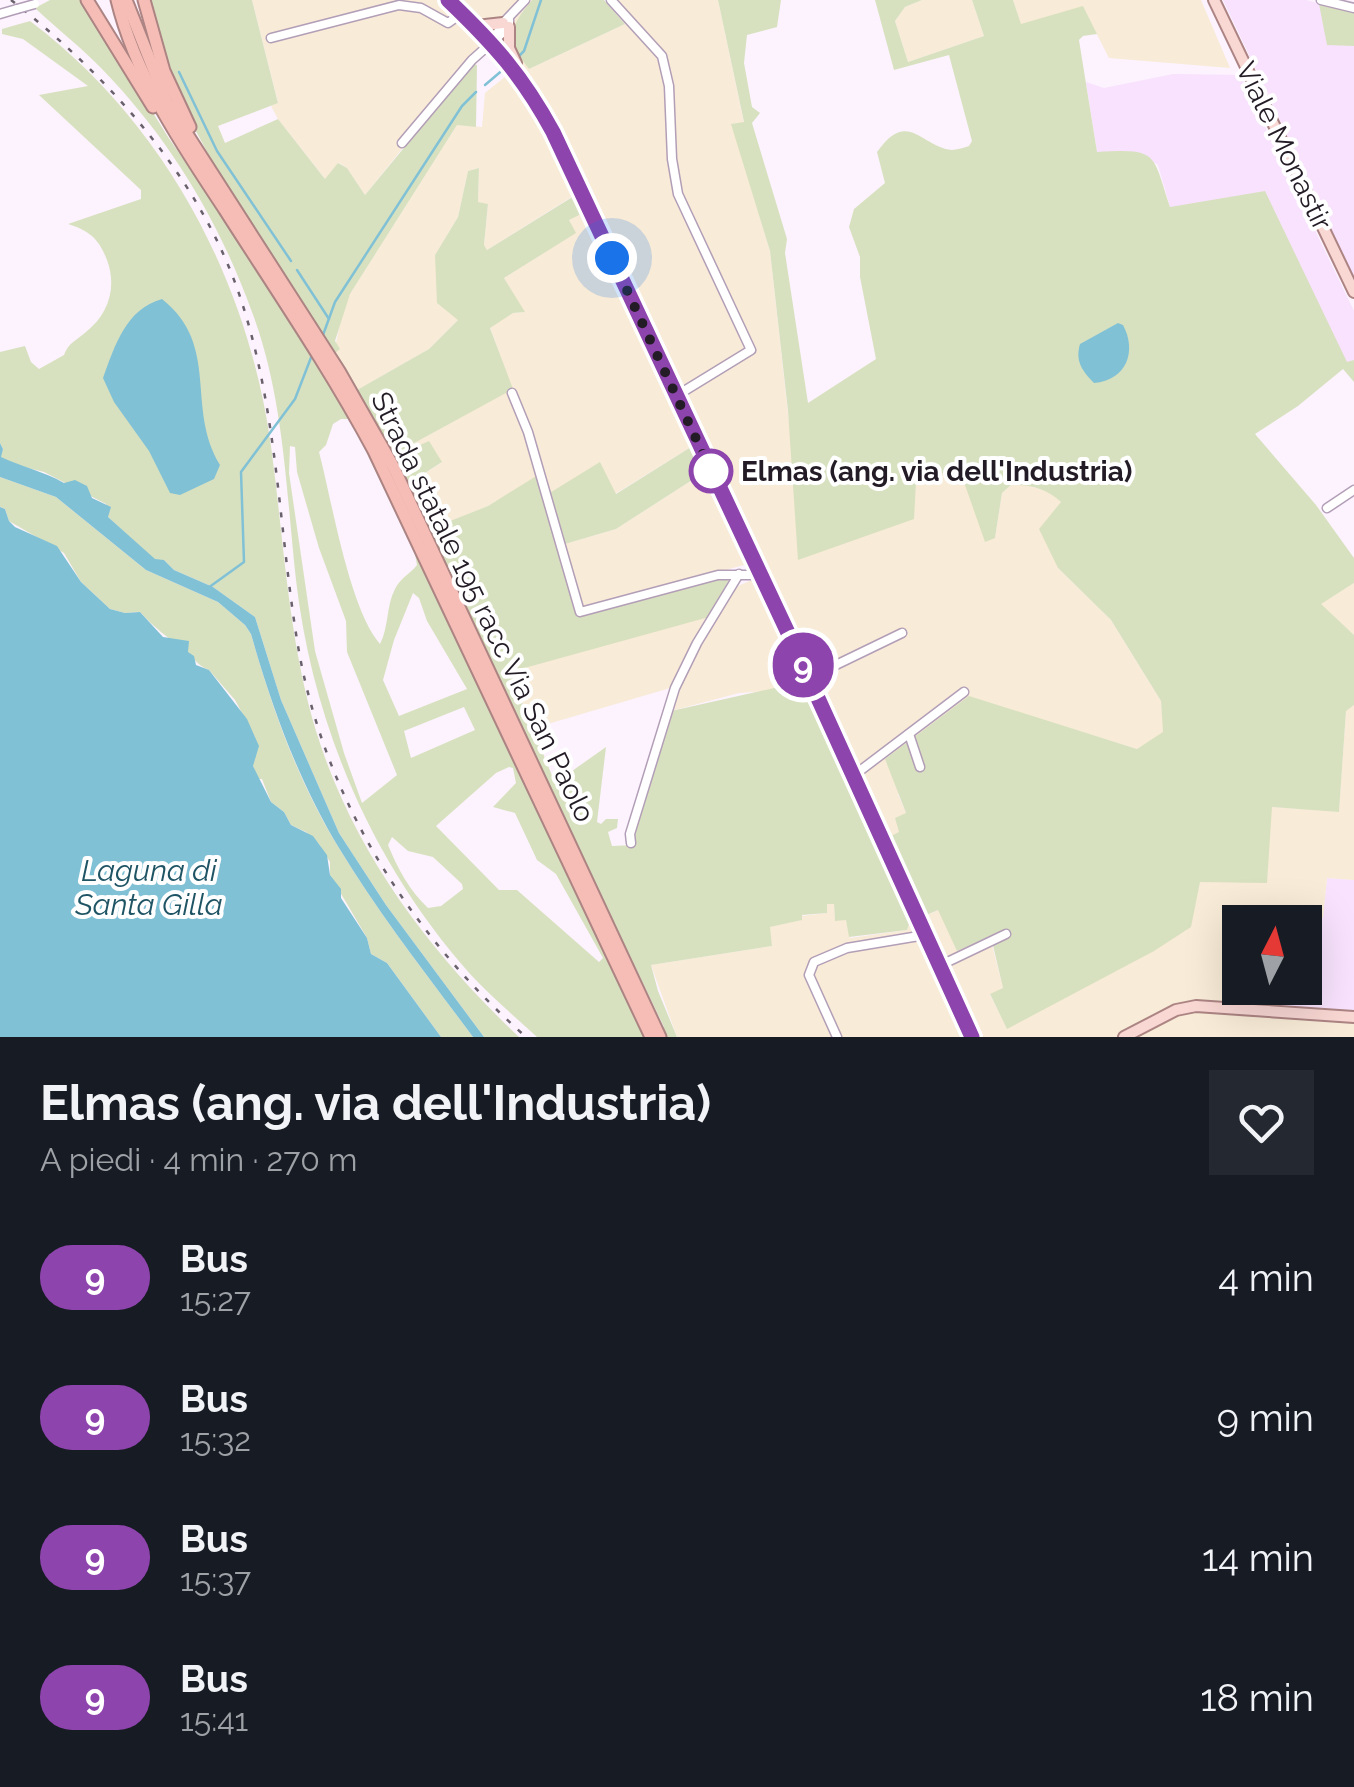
<!DOCTYPE html>
<html lang="it">
<head>
<meta charset="utf-8">
<style>
  body { margin:0; font-family:Raleway,sans-serif; background:#242831; color:#f1f3f6; height:100vh; display:flex; flex-direction:column; font-size:38px; white-space:nowrap }
  * { box-sizing:border-box; margin:0 }
  p { font-size:32px; color:#9ea1a6 }
  .icon { flex:none; width:55px; height:55px; fill:none; stroke:currentColor; stroke-width:2; stroke-linecap:round; stroke-linejoin:round }
  .map { position:relative; height:1037px; overflow:hidden }
  .sheet { display:flex; flex-direction:column; background:#171b24; flex:1 }
  .sheet>* { flex:none }
  .badge { padding:0 20px; border-radius:32px; font-size:35px; line-height:65px }
  .needle { width:65px; rotate:6deg }
  .fabs { position:absolute; left:1222px; top:905px; display:grid; gap:20px }
  .fabs a { display:grid; place-items:center; width:100px; height:100px; border-radius:0px; background:#171b24; box-shadow:0 10px 40px #0002; font-size:50px }
  .you { position:absolute; width:50px; height:50px; margin:-25px; border:8px solid #fff; border-radius:50%; background:#1a73e8; box-shadow:0 0 0 15px #1a73e833 }
  .map>.badge { position:absolute; translate:-50% -50%; box-shadow:0 0 0 5px #fff }
  .round { display:grid; place-items:center; flex:none; width:105px; height:105px; border-radius:0px; background:#242831 }
  .headline { display:flex; align-items:center; justify-content:space-between; height:170px; padding:0 40px }
  h1 { font-size:48px; font-weight:700; line-height:75px }
  ul { padding:0; list-style:none }
  li { display:flex; align-items:center; gap:30px; height:140px; padding:0 40px }
  li div { flex:1 }
  li b { display:block; font-size:38px }
  li em { font-style:normal }
  li .badge { min-width:110px; font-weight:700; text-align:center }
  .map>svg:first-child { display:block }
  .built { fill:#f8e2fd }
  .industrial { fill:#f8ebd7 }
  .green { fill:#d8e1bf; fill-rule:evenodd }
  .water { fill:#81c1d6 }
  .lines { fill:none; stroke-linecap:round; stroke-linejoin:round }
  .stream { stroke:#81c1d6; stroke-width:2.5 }
  .minor-casing { stroke:#b39eb7; stroke-width:11 }
  .major-casing { stroke:#ac8483; stroke-width:14 }
  .highway-casing { stroke:#ac8483; stroke-width:15 }
  .minor { stroke:#fff; stroke-width:8 }
  .major { stroke:#f9d7d3; stroke-width:10 }
  .highway { stroke:#f5bdb5; stroke-width:11 }
  .rail { stroke:#69616b; stroke-width:2.5; stroke-dasharray:5 10; stroke-linecap:butt }
  .minor-bridge-casing { stroke:#b39eb7; stroke-width:11; stroke-linecap:butt }
  .minor-bridge { stroke:#fff; stroke-width:8 }
  .line-casing { stroke:#fff; stroke-width:22 }
  .line { stroke:#8e44ad; stroke-width:15 }
  .walk { stroke:#231b25; stroke-width:10; stroke-dasharray:0 18 }
  .stop-dot { fill:#fff; stroke:#8e44ad; stroke-width:5 }
  .labels { text-anchor:middle; dominant-baseline:central; stroke-width:8; stroke-linejoin:round; paint-order:stroke }
  .street-label { font-size:28px; fill:#231b25; stroke:#fff }
  .stop-label { font-size:28px; font-weight:bold; fill:#231b25; stroke:#fff; text-anchor:start }
  .water-label { font-size:30px; font-style:italic; fill:#1f5464; stroke:#fff }
</style>
</head>
<body>
<div class="map">
<svg width="1354" height="1037" viewBox="0 0 1354 1037">
  <rect width="100%" height="100%" fill="#fcf3fe"/>
  <!-- built -->
  <g class="built">
    <path d="M1223,0h83l48,13v264z"/>
    <path d="M1173,74l67,1 114,236v50l-7,3 -177,-157 -12,-42 -21,-13h-40l-11,-70 18,6z"/>
    <path d="M1327,878l27,2v142l-97,-7 2,-27h46v-66h-41l1,-8 58,4z"/>
  </g>
  <!-- industrial -->
  <g class="industrial">
    <path d="M252,0h280l-10,12 7,57 96,-45 -19,-24h112l26,123 -12,1 38,127 20,181 126,50 43,-14 36,70 7,-45 9,-8 12,-1 29,9 9,9 -3,66 53,52 50,81 3,32 -27,16 -168,-52 -71,97 8,19 -7,20 -9,3 35,80 13,-6 52,27 13,51 -13,7 17,33 193,-146 72,-75 67,4 7,-101 8,-5v175l-27,-2 -4,40 -58,-4 -1,8h-24v66h19l-2,27 97,7v15h-677l-26,-72 121,-19 -3,-19 32,-7v-4l26,-3 -1,-9 8,-1 1,17h11l4,18 57,-8 3,-8 -110,-240 -34,9 -27,2 -68,18 6,-25 -143,42 -25,-56 84,-25 159,-67 -8,-15 -164,44 -15,-65 51,-15 87,-56 -12,-26 -76,47 -15,-31 -51,31 -11,-18 -50,30 -49,20 -16,-41 1,-11 17,-11 -33,-12 -1,-4 105,-58 -22,-62 23,-14 11,-1 -20,-34 71,-45 -6,-13 13,-8 -9,-16 -86,54 -3,-5 4,-40 -10,-3 1,-34 -11,3 -10,46 -23,38 24,64 -30,30 -72,41 -23,-38 9,-42 7,-16 107,-169 25,2 3,-34 27,-22 -23,-21 -59,64 -65,81 -18,-27 -8,-5 -13,17 -48,-61 -7,-13 7,-4z"/>
    <path d="M922,0h50l12,36 -76,26 -13,-41 10,-14z"/>
    <path d="M1013,0h188l29,68 -121,-10 -26,-51 -62,18z"/>
    <path d="M1354,583v52l-34,-31z"/>
  </g>
  <!-- green -->
  <g class="green">
    <path d="M50,0h33l85,137 44,63 20,-2 -54,-100 -31,-98h105l26,103 -60,23 7,17 53,-24 47,60 13,-16 9,5 18,27 108,-131 4,1 -1,62 -19,-2 -107,169 -15,47 5,8 -5,4 22,37 72,-41 29,-29 -21,-17 -2,-48 23,-38 10,-46 11,-3 -1,34 10,2 -4,41 3,5 87,-54 9,17 -14,7 7,13 -72,45 21,34 -12,1 -23,15 23,61 -106,58 2,3 20,-9 13,21 -17,11 4,9 -6,3 17,40 48,-19 50,-31 38,137 155,-36 -22,41 -199,55 45,111 51,-36 -9,75 4,2 5,-5h12l-1,9 -9,4 4,14 23,-1 -1,-12 37,-122 130,-29 109,240 -3,8 -58,7 -3,-17 -11,1 -1,-17h-7v9l-25,2v5l-32,7 2,19 -121,19 7,26 19,46h-140c-22,-20 -45,-40 -66,-62 -98,-110 -158,-249 -175,-395 -10,-90 -12,-183 -44,-268 -33,-91 -82,-173 -150,-243 -21,-22 -45,-40 -67,-61zM364,402l300,625 -15,9 -229,-484 -74,-144zM341,419h7l5,5 62,130 2,11c-7,9 -17,13 -22,24 -9,17 -6,37 -15,55 -31,-36 -48,-143 -61,-192l7,-7 7,-21zM290,446l5,1 2,25 22,76 27,73 1,31 50,123 -35,28 -18,-50 -29,-102 -26,-178zM413,593l6,5 8,23 40,68 -68,27 -16,-36 11,-40zM464,707l11,23 -64,28 -7,-27zM509,767l4,1 3,15 -23,24 22,6 22,47 19,14 47,84 -4,4 -82,-72h-18l-63,-64 60,-53zM392,837l16,14 25,6 29,27 1,5 -22,17 -13,2c-19,-18 -30,-39 -40,-63z"/>
    <path d="M532,0h72l21,24 -96,45c-23,-29 -21,-41 3,-69z"/>
    <path d="M718,0h63l-4,27 -30,8 -3,28 8,44 8,6 -8,10 35,116 -2,14 23,150 68,-44 -16,-82v-20l-11,-30 5,-18 31,-26 -8,-31c31,-44 44,-5 75,-2 3,0 15,-3 17,-4l3,-5 -23,-86 -55,15 -19,-70h47l-17,7 -10,14 13,41 76,-26 -12,-36h41l8,24 62,-18 14,28 -14,2 -4,4 18,112c62,-4 55,1 73,55l95,-16 82,171 7,-2v22l-11,-13 -45,37 -43,28 61,71 38,53v25l-33,21 33,31v70l-8,6 -7,101 -67,-5 -5,76 -67,-1 -9,45 -37,24 -147,78 -17,-35 13,-6 -12,-51 -34,14 -19,-41 -14,6 -35,-79 10,-5 -4,-14 11,-5 -21,-54 84,-63 168,53 26,-17 -2,-31 -50,-81 -53,-52 -19,-39 22,-27c-13,-13 -32,-18 -50,-17l-9,8 -7,45 -10,4 -26,-74 -43,14 -2,37 -116,41 -10,-149 -18,-160 -39,-127 13,-2z"/>
    <path d="M1319,4l35,9v33l-27,-1z"/>
    <path d="M30,21c135,102 218,259 241,425 13,95 17,192 45,285 37,120 113,221 203,306h-35l-98,-132 -47,-72 -58,-133 -26,-83 -42,-30 -39,-17 -10,-10h-9l-47,-43 -2,-13 -62,-32 -28,-7 -16,-8 3,-8 -3,-6v-91l25,-6 6,16 8,7 25,-14c4,-12 13,-15 22,-23 23,-18 31,-45 21,-72 -8,-21 -17,-29 -39,-36l73,-25v-9l-102,-95 49,-9 -65,-47 -21,-5v-5z"/>
    <path d="M691,447l12,26 -87,56 -51,15 -17,-50 52,-32 16,32z"/>
    <path d="M0,477l56,20 90,73 72,32 27,23 6,9c21,74 47,148 88,214 40,66 88,127 134,189h-32l-54,-74 -16,-9 -4,-16 -37,-63v-13l-11,-18 -13,-12 -15,-7 -7,-13 -13,-10 -9,-23h-5l-4,-13 2,-29 -20,-37 -26,-30c-13,-5 -15,-13 -25,-20 -18,-14 -28,-21 -44,-38l-15,1 -15,-4 -29,-27 -17,-29 -55,-32 -4,-12 -5,-2z"/>
  </g>
  <!-- water -->
  <g class="water">
    <path d="M162,299c59,47 23,108 58,166l-6,14 -34,16 -10,-2 -21,-42 -35,-49 -11,-24c12,-33 23,-69 59,-79z"/>
    <path d="M1118,323l5,2c14,26 4,55 -29,58 -12,-12 -19,-22 -14,-39z"/>
    <path d="M0,443l3,6 -2,8c21,10 42,14 63,26l11,-3 12,6 5,12 19,9 -3,10 47,42 9,1 10,10 39,17 42,30 26,83 58,133 47,72 98,132h-11c-46,-62 -94,-123 -134,-189 -40,-66 -67,-140 -88,-214l-6,-9 -27,-23 -72,-32 -90,-73 -56,-20z"/>
    <path d="M0,507l5,2 4,12 6,6 42,19 24,36 29,27 15,4 15,-1 23,25 26,4 -1,11 6,4 2,9 13,5 38,49 12,27 -6,20 18,36 13,10 7,13 22,11 14,19 3,20 11,14v9l26,40 4,16 16,9 54,74h-441z"/>
  </g>
  <g class="lines">
    <!-- stream -->
    <g class="stream">
      <path d="M517,58l7,-7 17,-51"/>
      <path d="M179,72l38,79 74,110"/>
      <path d="M485,85l20,-17"/>
      <path d="M297,270l32,49"/>
      <path d="M323,335l12,-33 127,-196 14,-14"/>
      <path d="M208,588l36,-26 -3,-90 54,-73 17,-44"/>
    </g>
    <!-- minor casing -->
    <g class="minor-casing">
      <g id="minor">
        <path d="M611,0l51,56 7,30 3,73 6,35 73,156 -75,46"/>
        <path d="M1321,0l33,8"/>
        <path d="M0,14l17,-5"/>
        <path d="M271,38l128,-33 22,3 27,15 14,-10"/>
        <path d="M492,42l11,-19 22,-23"/>
        <path d="M402,143l70,-83 37,-33v-7"/>
        <path d="M512,393l16,39 52,180 138,-37h42"/>
        <path d="M1327,508l27,-18"/>
        <path d="M809,678l93,-45"/>
        <path d="M909,734l11,33"/>
        <path d="M853,776l111,-84"/>
        <path d="M631,843l-1,-9 45,-146 22,-45 42,-69"/>
        <path d="M939,966l67,-32"/>
        <path d="M837,1037l-28,-62 5,-13 33,-14 78,-13"/>
      </g>
    </g>
    <!-- major casing -->
    <g class="major-casing">
      <g id="major">
        <path d="M448,0c46,45 74,75 105,132l244,519 175,386"/>
        <path d="M1214,0l140,292"/>
        <path d="M476,26l27,-3"/>
        <path d="M509,27v21l7,15"/>
        <path d="M1124,1037l52,-27 20,-4 158,11"/>
      </g>
    </g>
    <!-- highway casing -->
    <g class="highway-casing">
      <g id="highway">
        <path d="M87,0l66,107"/>
        <path d="M117,0c19,78 65,145 108,210 51,80 104,157 149,241l277,586"/>
        <path d="M126,0l41,103 172,268 54,95 267,571"/>
        <path d="M144,0l20,71 26,56"/>
      </g>
    </g>
    <!-- minor -->
    <use href="#minor" class="minor"/>
    <!-- major -->
    <use href="#major" class="major"/>
    <!-- highway -->
    <use href="#highway" class="highway"/>
    <!-- rail -->
    <path class="rail" d="M11,0c95,74 185,173 226,288 41,116 41,238 61,358 26,153 113,289 228,391"/>
    <!-- minor-bridge casing -->
    <g class="minor-bridge-casing">
      <path id="minor-bridge" d="M17,9l18,-5"/>
    </g>
    <!-- minor-bridge -->
    <use href="#minor-bridge" class="minor-bridge"/>
  </g>
  <g class="lines">
    <!-- line casing -->
    <g class="line-casing">
      <path id="line" d="M448,0c46,44 74,75 105,132l244,520 175,385"/>
    </g>
    <!-- line -->
    <use href="#line" class="line"/>
    <!-- walk -->
    <path class="walk" d="M612,258l99,213"/>
  </g>
  <!-- markers -->
  <circle class="stop-dot" cx="711" cy="471" r="20"/>
  <g class="labels">
    <!-- street labels -->
    <g class="street-label">
      <text transform="translate(1284 146) rotate(64)">Viale Monastir</text>
      <text transform="translate(483 607) rotate(64)">Strada statale 195 racc Via San Paolo</text>
    </g>
    <!-- stop labels -->
    <g class="stop-label">
      <text x="741" y="471">Elmas (ang. via dell'Industria)</text>
    </g>
    <!-- water labels -->
    <g class="water-label">
      <text x="149" y="870">Laguna di<tspan x="149" dy="34">Santa Gilla</tspan></text>
    </g>
  </g>
</svg>
<div class="fabs">
<a><svg class="needle" viewBox="-14 -14 28 28"><path d="M0-13l5 13h-10z" fill="#e53935"/><path d="M0 13l5-13h-10z" fill="#9ea1a6"/></svg></a>
</div>
<div class="you" style="left:612px;top:258px"></div>
<b class="badge" style="left:803px;top:665px;background:#8e44ad;color:#fff">9</b>
</div>
<section class="sheet">
<div class="headline"><div><h1>Elmas (ang. via dell'Industria)</h1><p>A piedi · 4 min · 270 m</p></div><a class="round"><svg class="icon" aria-label="heart" viewBox="0 0 24 24"><path d="M12 20l-8-8c-3-5 5-10 8-4 3-6 11-1 8 4z"/></svg></a></div>
<ul>
<li><span class="badge" style="background:#8e44ad;color:#fff">9</span><div><b>Bus</b><p>15:27</p></div><em>4 min</em></li>
<li><span class="badge" style="background:#8e44ad;color:#fff">9</span><div><b>Bus</b><p>15:32</p></div><em>9 min</em></li>
<li><span class="badge" style="background:#8e44ad;color:#fff">9</span><div><b>Bus</b><p>15:37</p></div><em>14 min</em></li>
<li><span class="badge" style="background:#8e44ad;color:#fff">9</span><div><b>Bus</b><p>15:41</p></div><em>18 min</em></li>
</ul>
</section>
</body>
</html>
